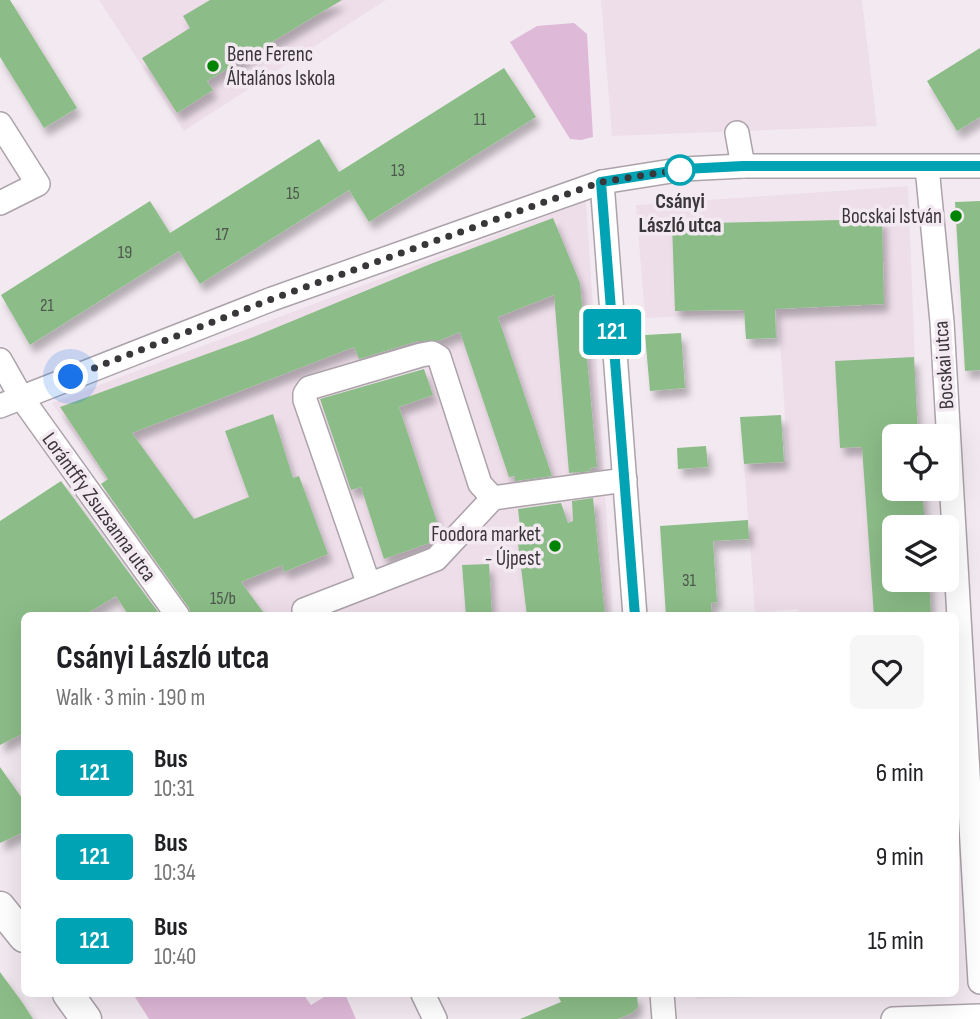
<!DOCTYPE html>
<html lang="en">
<head>
<meta charset="utf-8">
<style>
  body { margin:0; font-family:"Sofia Sans Condensed",sans-serif; background:#f6f6f6; color:#202124; height:100vh; display:flex; flex-direction:column; font-size:26px; white-space:nowrap }
  * { box-sizing:border-box; margin:0 }
  p { font-size:23px; color:#757577 }
  .icon { flex:none; width:38px; height:38px; fill:none; stroke:currentColor; stroke-width:2; stroke-linecap:round; stroke-linejoin:round }
  .map { position:relative; flex:1; overflow:hidden }
  .details { position:absolute; left:21px; top:612px; width:938px; height:385px; display:flex; flex-direction:column; background:#fff; border-radius:10px; box-shadow:0 7px 28px #0002 }
  .details>* { flex:none }
  .badge { padding:0 14px; border-radius:5px; font-size:24px; line-height:46px }
  .buttons { position:absolute; left:882px; top:424px; display:grid; gap:14px }
  .buttons a { display:grid; place-items:center; width:77px; height:77px; border-radius:10px; background:#fff; box-shadow:0 7px 28px #0002; font-size:35px }
  .you { position:absolute; width:35px; height:35px; margin:-18px; border:5px solid #fff; border-radius:50%; background:#1a73e8; box-shadow:0 0 0 10px #1a73e833 }
  .map>.badge { position:absolute; translate:-50% -50%; box-shadow:0 0 0 4px #fff }
  .round { display:grid; place-items:center; flex:none; width:74px; height:74px; border-radius:10px; background:#f6f6f6 }
  .overview { display:flex; align-items:center; justify-content:space-between; height:119px; padding:0 35px }
  h1 { font-size:33px; font-weight:700; line-height:52px }
  ul { padding:0; list-style:none }
  li { display:flex; align-items:center; gap:21px; height:84px; padding:0 35px }
  li div { flex:1 }
  li b { display:block; font-size:26px }
  li em { font-style:normal }
  li .badge { min-width:77px; font-weight:700; text-align:center }
  .map>svg:first-child { display:block }
  .built { fill:#eedeea }
  .green { fill:#dfb9d8 }
  .building { fill:#8cbd88; filter:url(#shadow) }
  .lines { fill:none; stroke-linecap:round; stroke-linejoin:round }
  .minor-casing { stroke:#aca3aa; stroke-width:26 }
  .major-casing { stroke:#aca3aa; stroke-width:33 }
  .minor { stroke:#fff; stroke-width:23 }
  .major { stroke:#fff; stroke-width:30 }
  .line-casing { stroke:#fff; stroke-width:16 }
  .line { stroke:#00a3b4; stroke-width:10 }
  .walk { stroke:#3a373a; stroke-width:7; stroke-dasharray:0 12.6 }
  .poi-dot { fill:#018403; stroke:#f3eaf1; stroke-width:2.5 }
  .stop-dot { fill:#fff; stroke:#00a3b4; stroke-width:3.5 }
  .labels { text-anchor:middle; dominant-baseline:central; stroke-width:7; stroke-linejoin:round; paint-order:stroke }
  .number-label { font-size:18px; fill:#4e584e }
  .poi-label { font-size:21px; fill:#3a373a; stroke:#f3eaf1; text-anchor:end }
  .stop-label { font-size:21px; font-weight:bold; fill:#3a373a; stroke:#f3eaf1 }
  .street-label { font-size:21px; fill:#3a373a; stroke:#f3eaf1 }
</style>
</head>
<body>
<div class="map">
<svg width="980" height="1019" viewBox="0 0 980 1019">
  <defs>
    <filter id="shadow"><feDropShadow dx="4.5" dy="8" stdDeviation="3.5" flood-color="#0004"/></filter>
  </defs>
  <rect width="100%" height="100%" fill="#f3eaf1"/>
  <!-- built -->
  <g class="built">
    <path d="M99,0h287l-202,131z"/>
    <path d="M601,0h261l15,126 -265,10z"/>
    <path d="M908,186l10,250h-24v52h28l3,39h-31v52h35l2,37h-132l-1,-7 -43,4 -11,-149 44,-3 -10,-150 -133,7 -9,-113z"/>
    <path d="M586,201l27,415h-411l-150,-213z"/>
    <path d="M696,994h162l-162,5z"/>
  </g>
  <!-- green -->
  <g class="green">
    <path d="M574,23l13,11 6,103 -12,3 -11,-1 -60,-97 27,-16z"/>
    <path d="M133,994h170l8,11 18,-11h16l11,25h-207z"/>
  </g>
  <!-- building -->
  <g class="building">
    <path d="M0,0h10l67,108 -33,20 -44,-71z"/>
    <path d="M210,0h132l-135,81 6,9 -36,23 -35,-55 48,-30 -7,-12z"/>
    <path d="M980,48v69l-23,14 -30,-50z"/>
    <path d="M504,68l32,49 -167,105 -20,-32 -149,94 -21,-33 -149,94 -29,-50 149,-94 20,32 149,-94 20,33z"/>
    <path d="M980,201v169l-15,1 -10,-169z"/>
    <path d="M553,218l27,65 17,184 -7,1 1,3 -22,2 -15,-178 -56,22 54,159 -37,5v-5l-6,1 -49,-145 -22,9h-20l-59,18 -5,-12 -222,86 62,86 55,-22 -24,-66 48,-17 20,64 6,-2 29,78 -44,18 -2,-7 -41,17 25,34h-74l-3,-8 -88,-124 7,-5 -48,-72 191,-69 182,-75z"/>
    <path d="M882,219l2,85 -109,5 1,29 -30,1 -2,-29 -69,1 -3,-87z"/>
    <path d="M681,333l4,55 -35,3 -5,-56z"/>
    <path d="M914,357l4,79h-24v52h28l3,39h-31v52h35l2,37h-57l-12,-169 -22,1 -5,-87z"/>
    <path d="M424,369l9,26 -34,12 38,115 -4,1 4,14 -5,5 -48,17 -23,-72 -10,3 -31,-91z"/>
    <path d="M781,415l3,47 -40,2 -4,-47z"/>
    <path d="M706,446l2,21 -30,2 -1,-21z"/>
    <path d="M61,481l100,135h-32l-13,-20 -33,20h-59v117l-24,12v-224z"/>
    <path d="M593,498l12,118h-78l-10,-81h4l-3,-26 43,-6 7,20 5,-2 -1,-20z"/>
    <path d="M748,520l1,19 -36,2 4,61 -6,1 1,13h-46l-6,-90z"/>
    <path d="M489,564l3,52h-26l-4,-51z"/>
    <path d="M0,767l24,34v31l-24,11z"/>
    <path d="M0,972l22,30 11,17h-33z"/>
    <path d="M557,994h80l1,13 -6,6 -14,6h-98l41,-17z"/>
  </g>
  <g class="lines">
    <!-- minor casing -->
    <g class="minor-casing">
      <g id="minor">
        <path d="M0,124l38,60 -38,19"/>
        <path d="M737,133l6,33"/>
        <path d="M927,167l15,155 38,660"/>
        <path d="M602,182l33,434"/>
        <path d="M0,360l21,37 157,219"/>
        <path d="M0,406l272,-107 330,-117 82,-13 59,-3h237"/>
        <path d="M369,585l-64,-185v-6l4,-6 112,-33 11,-2 7,4 41,127 13,14"/>
        <path d="M304,610l132,-51 57,-61 132,-18"/>
        <path d="M423,994l12,25"/>
        <path d="M662,994l2,25"/>
        <path d="M893,1019l87,-3"/>
      </g>
    </g>
    <!-- major casing -->
    <g class="major-casing">
      <g id="major">
        <path d="M0,907l24,30"/>
        <path d="M68,994l18,25"/>
      </g>
    </g>
    <!-- minor -->
    <use href="#minor" class="minor"/>
    <!-- major -->
    <use href="#major" class="major"/>
  </g>
  <g class="lines">
    <!-- line casing -->
    <g class="line-casing">
      <path id="line" d="M635,616l-34,-434 83,-13 59,-3h237"/>
    </g>
    <!-- line -->
    <use href="#line" class="line"/>
    <!-- walk -->
    <path class="walk" d="M71,377l201,-78 329,-117 83,-13 -4,1"/>
  </g>
  <!-- markers -->
  <g class="poi-dot">
    <circle cx="213" cy="66" r="7"/>
    <circle cx="956" cy="216" r="7"/>
    <circle cx="555" cy="546" r="7"/>
  </g>
  <circle class="stop-dot" cx="680" cy="170" r="14"/>
  <g class="labels">
    <!-- number labels -->
    <g class="number-label">
      <text x="480" y="119">11</text>
      <text x="398" y="170">13</text>
      <text x="293" y="193">15</text>
      <text x="222" y="234">17</text>
      <text x="125" y="252">19</text>
      <text x="47" y="305">21</text>
      <text x="689" y="580">31</text>
      <text x="223" y="598">15/b</text>
    </g>
    <!-- poi labels -->
    <g class="poi-label">
      <text x="227" y="54" text-anchor="start">Bene Ferenc<tspan x="227" dy="24">Általános Iskola</tspan></text>
      <text x="942" y="216">Bocskai István</text>
      <text x="541" y="534">Foodora market<tspan x="541" dy="24">- Újpest</tspan></text>
    </g>
    <!-- stop labels -->
    <g class="stop-label">
      <text x="680" y="201">Csányi<tspan x="680" dy="24">László utca</tspan></text>
    </g>
    <!-- street labels -->
    <g class="street-label">
      <text transform="translate(944 365) rotate(-94)">Bocskai utca</text>
      <text transform="translate(99 507) rotate(54)">Lorántffy Zsuzsanna utca</text>
    </g>
  </g>
</svg>
<div class="buttons">
<a><svg class="icon" aria-label="locate" viewBox="0 0 24 24"><circle cx="12" cy="12" r="6"/><path d="M12 2v4M12 18v4M2 12h4M18 12h4"/></svg></a>
<a><svg class="icon" aria-label="layers" viewBox="0 0 24 24"><path d="M12 4l9 5-9 5-9-5zM3 14l9 5 9-5"/></svg></a>
</div>
<div class="you" style="left:71px;top:377px"></div>
<b class="badge" style="left:612px;top:332px;background:#00a3b4;color:#fff">121</b>
<section class="details">
<div class="overview"><div><h1>Csányi László utca</h1><p>Walk · 3 min · 190 m</p></div><a class="round"><svg class="icon" aria-label="heart" viewBox="0 0 24 24"><path d="M12 20l-8-8c-3-5 5-10 8-4 3-6 11-1 8 4z"/></svg></a></div>
<ul>
<li><span class="badge" style="background:#00a3b4;color:#fff">121</span><div><b>Bus</b><p>10:31</p></div><em>6 min</em></li>
<li><span class="badge" style="background:#00a3b4;color:#fff">121</span><div><b>Bus</b><p>10:34</p></div><em>9 min</em></li>
<li><span class="badge" style="background:#00a3b4;color:#fff">121</span><div><b>Bus</b><p>10:40</p></div><em>15 min</em></li>
</ul>
</section>
</div>
</body>
</html>
